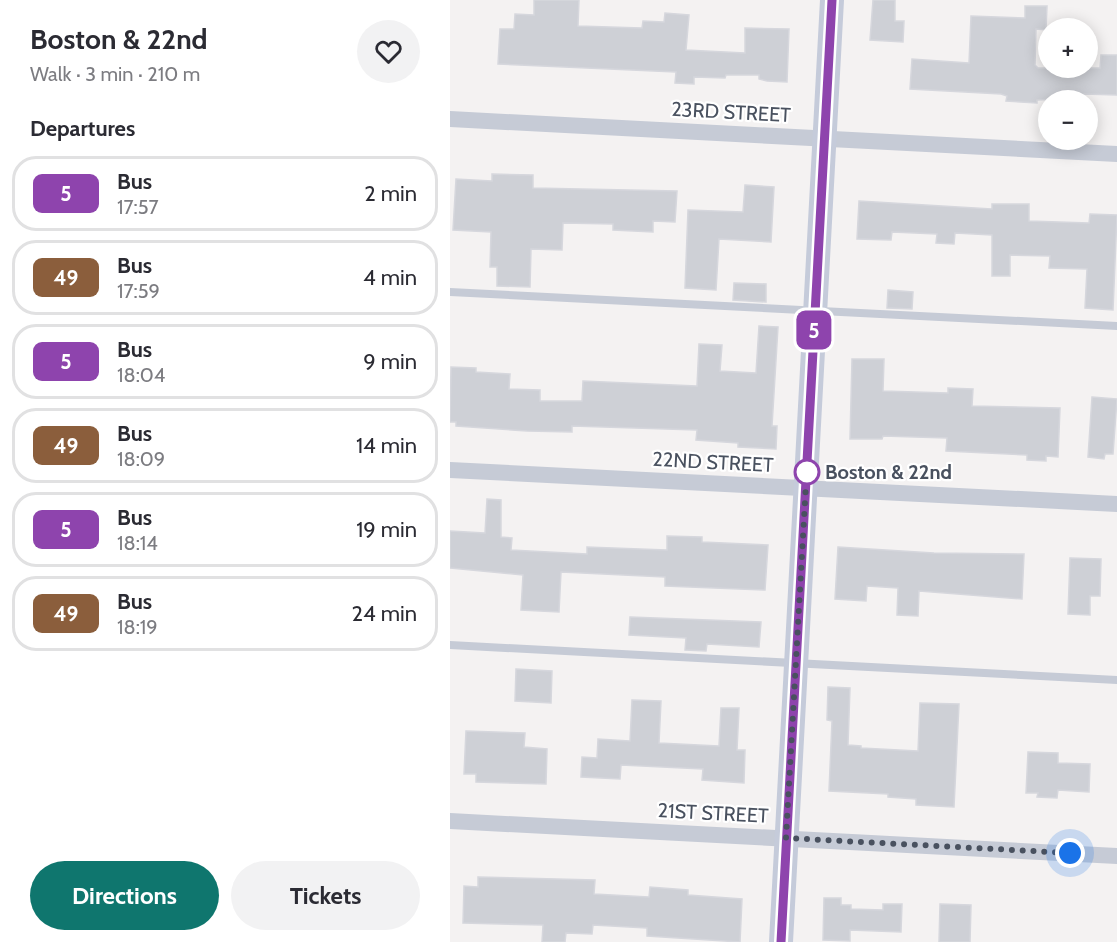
<!DOCTYPE html>
<html lang="en">
<head>
<meta charset="utf-8">
<style>
  body { margin:0; font-family:Cabin,sans-serif; background:#f2f2f3; color:#2b2b33; height:100vh; display:flex; flex-direction:column; font-size:22px; white-space:nowrap }
  * { box-sizing:border-box; margin:0 }
  p { font-size:20px; color:#7c7c81 }
  .icon { flex:none; width:33px; height:33px; fill:none; stroke:currentColor; stroke-width:2; stroke-linecap:round; stroke-linejoin:round }
  .map { position:relative; flex:1; overflow:hidden }
  .sheet { display:flex; flex-direction:column; background:#fff; width:450px }
  .sheet>* { flex:none }
  .badge { padding:0 12px; border-radius:9px; font-size:21px; line-height:39px }
  .tools { position:absolute; left:588px; top:18px; display:grid; gap:12px }
  .tools a { display:grid; place-items:center; width:60px; height:60px; border-radius:50%; background:#fff; box-shadow:0 3px 15px #0003; font-size:30px }
  .you { position:absolute; width:30px; height:30px; margin:-15px; border:4px solid #fff; border-radius:50%; background:#1a73e8; box-shadow:0 0 0 9px #1a73e833 }
  .map>.badge { position:absolute; translate:-50% -50%; box-shadow:0 0 0 3px #fff }
  h2 { padding:0 30px; font-size:22px; line-height:54px }
  .round { display:grid; place-items:center; flex:none; width:63px; height:63px; border-radius:32px; background:#f2f2f3 }
  .headline { display:flex; align-items:center; justify-content:space-between; height:102px; padding:0 30px }
  h1 { font-size:28px; font-weight:700; line-height:45px }
  .primary-button { display:flex; gap:12px; margin-top:auto; padding:12px 30px }
  .primary-button a { flex:1; height:69px; border-radius:36px; background:#0f766e; color:#fff; font-size:24px; font-weight:700; line-height:69px; text-align:center }
  .primary-button a+a { background:#f2f2f3; color:#2b2b33 }
  ul { padding:0; list-style:none }
  li { display:flex; align-items:center; gap:18px; height:75px; margin:0 12px 9px; padding:0 18px; border:3px solid #e1e1e2; border-radius:24px }
  li div { flex:1 }
  li b { display:block; font-size:22px }
  li em { font-style:normal }
  li .badge { min-width:66px; font-weight:700; text-align:center }
  main { display:flex; flex:1; min-height:0 }
  .map>svg:first-child { display:block }
  .building { fill:#ced0d6; stroke:#d6d7dd; stroke-width:1.5 }
  .lines { fill:none; stroke-linecap:round; stroke-linejoin:round }
  .lane { stroke:#c6cbd6; stroke-width:8 }
  .street { stroke:#c6cbd6; stroke-width:16 }
  .secondary { stroke:#c5cbda; stroke-width:24 }
  .line-casing { stroke:#fff; stroke-width:14 }
  .line { stroke:#8e44ad; stroke-width:9 }
  .walk { stroke:#49515f; stroke-width:6; stroke-dasharray:0 10.8 }
  .stop-dot { fill:#fff; stroke:#8e44ad; stroke-width:3 }
  .labels { text-anchor:middle; dominant-baseline:central; stroke-width:4.5; stroke-linejoin:round; paint-order:stroke }
  .street-label { font-size:20px; fill:#49515f; stroke:#fff }
  .stop-label { font-size:20px; font-weight:bold; fill:#49515f; stroke:#fff; text-anchor:start }
</style>
</head>
<body>
<main>
<section class="sheet">
<div class="headline"><div><h1>Boston &amp; 22nd</h1><p>Walk · 3 min · 210 m</p></div><a class="round"><svg class="icon" aria-label="heart" viewBox="0 0 24 24"><path d="M12 20l-8-8c-3-5 5-10 8-4 3-6 11-1 8 4z"/></svg></a></div>
<h2>Departures</h2>
<ul>
<li><span class="badge" style="background:#8e44ad;color:#fff">5</span><div><b>Bus</b><p>17:57</p></div><em>2 min</em></li>
<li><span class="badge" style="background:#8b5e3c;color:#fff">49</span><div><b>Bus</b><p>17:59</p></div><em>4 min</em></li>
<li><span class="badge" style="background:#8e44ad;color:#fff">5</span><div><b>Bus</b><p>18:04</p></div><em>9 min</em></li>
<li><span class="badge" style="background:#8b5e3c;color:#fff">49</span><div><b>Bus</b><p>18:09</p></div><em>14 min</em></li>
<li><span class="badge" style="background:#8e44ad;color:#fff">5</span><div><b>Bus</b><p>18:14</p></div><em>19 min</em></li>
<li><span class="badge" style="background:#8b5e3c;color:#fff">49</span><div><b>Bus</b><p>18:19</p></div><em>24 min</em></li>
</ul>
<div class="primary-button"><a>Directions</a><a>Tickets</a></div>
</section>
<div class="map">
<svg width="667" height="942" viewBox="0 0 667 942">
  <rect width="100%" height="100%" fill="#f4f2f2"/>
  <!-- building -->
  <g class="building">
    <path d="M84,0h45l-1,26 64,2 1,-7 21,1 1,-9 24,2 -3,35 59,3v-25l44,1 -2,53 -20,-1 -8,-2v-4h-33l-1,3 -31,-1v7l-19,-1 1,-11 -178,-8 2,-35h14l1,-15 19,1z"/>
    <path d="M423,0h22v21h9l-1,21 -33,-2z"/>
    <path d="M575,6h22l-1,24 -10,-1 -1,36 3,3h62l1,-13h16v40l-33,-1v4l-47,2v3l-31,-2 1,-5 -6,-2 -91,-5 2,-30 57,4 2,-47 54,2z"/>
    <path d="M42,174l41,1v13l144,3 -2,31 -22,-1v11l-40,-2v-6l-50,-1 -1,27 -31,-1 -1,38 -33,-1v-19h-7l1,-35 -38,-2 3,-51 36,2z"/>
    <path d="M295,185l29,2 -3,55 -52,-3 -3,51 -31,-2 3,-78 55,2z"/>
    <path d="M409,201l133,8v-5h37v17l60,2 1,-9 27,1 -4,95 -28,-2 2,-39 -38,-1 1,-12 -40,-1v21h-18v-41l-37,-2 -1,11 -18,-1 1,-9 -45,-2 -1,8 -34,-1z"/>
    <path d="M284,283l32,1v18l-33,-2z"/>
    <path d="M438,290l25,2 -1,17 -25,-1z"/>
    <path d="M309,326l19,1 -6,99h5l-1,23 -38,-2v-4l-42,-3 1,-10 -125,-4v6l-45,-1 -71,-5v-4h-6l1,-55 25,1v4l34,2 -1,15 31,1v11h42l1,-20 114,5 2,-42 23,1 -2,26 36,2z"/>
    <path d="M402,359h32l-1,32 65,2v-5l25,1 -1,17 88,2 -2,49 -12,-1v5l-19,-1v-5l-81,-4 1,-13 -64,-2 -1,3h-32z"/>
    <path d="M642,397l25,2 -4,55h-8l-1,5 -16,-2z"/>
    <path d="M37,499l14,1v37l11,1 -1,12 76,4v-7l80,3v-14l35,1v5l66,3 -3,45 -100,-4v-9l-104,-5 -2,40 -38,-2 2,-35 -73,-7v-37l35,2z"/>
    <path d="M388,547l96,6 90,1 -2,45 -103,-8 -1,25 -21,-1 1,-27 -31,-2 -1,15 -31,-2z"/>
    <path d="M620,558l31,1 -1,37h-10v19l-22,-1z"/>
    <path d="M180,617l131,5 -2,25 -52,-3 -1,7 -21,-1 1,-12 -57,-3z"/>
    <path d="M66,669l36,2 -1,32 -36,-2z"/>
    <path d="M378,687l22,1 -2,57 13,1v2l57,3 2,-48 39,1 -5,103 -38,-2v-6l-28,-2v-3l-59,-3 3,-70 -5,-1z"/>
    <path d="M182,700l29,1 -2,42 60,3 2,-38h18l-2,42h8l-1,33 -42,-3 1,-11 -82,-4 -1,14 -39,-2 1,-20 15,1 1,-19 32,2z"/>
    <path d="M16,731l59,2 -1,14 23,2 -1,35 -70,-2v-8h-12z"/>
    <path d="M578,752l30,1v10l32,1 -1,28 -31,-2 -1,8 -20,-1 1,-4h-12z"/>
    <path d="M28,877l117,3 -1,14 55,3 1,-10 38,3v5l54,4 -2,43 -93,-6v-8l-54,-3 -1,9 -26,-1 -1,9h-23l1,-17 -80,-2 1,-37 14,1z"/>
    <path d="M374,898h17v7h10v4l32,1v-6h19l-1,28 -51,-2v11l-27,-1z"/>
    <path d="M490,904l31,1 -1,37h-31z"/>
  </g>
  <g class="lines">
    <!-- lane -->
    <g class="lane">
      <path d="M0,292l667,34"/>
      <path d="M0,645l667,35"/>
    </g>
    <!-- street -->
    <g class="street">
      <path d="M0,119l667,35"/>
      <path d="M0,470l667,34"/>
      <path d="M0,821l667,35"/>
    </g>
    <!-- secondary -->
    <path class="secondary" d="M331,942l51,-942"/>
  </g>
  <g class="lines">
    <!-- line casing -->
    <g class="line-casing">
      <path id="line" d="M331,942l51,-942"/>
    </g>
    <!-- line -->
    <use href="#line" class="line"/>
    <!-- walk -->
    <path class="walk" d="M357,472v-6l-21,372 284,15"/>
  </g>
  <!-- markers -->
  <circle class="stop-dot" cx="357" cy="472" r="12"/>
  <g class="labels">
    <!-- street labels -->
    <g class="street-label">
      <text transform="translate(281 112) rotate(3)">23RD STREET</text>
      <text transform="translate(263 462) rotate(3)">22ND STREET</text>
      <text transform="translate(263 813) rotate(3)">21ST STREET</text>
    </g>
    <!-- stop labels -->
    <g class="stop-label">
      <text x="375" y="472">Boston &amp; 22nd</text>
    </g>
  </g>
</svg>
<div class="tools">
<a>+</a>
<a>−</a>
</div>
<div class="you" style="left:620px;top:853px"></div>
<b class="badge" style="left:364px;top:330px;background:#8e44ad;color:#fff">5</b>
</div>
</main>
</body>
</html>
